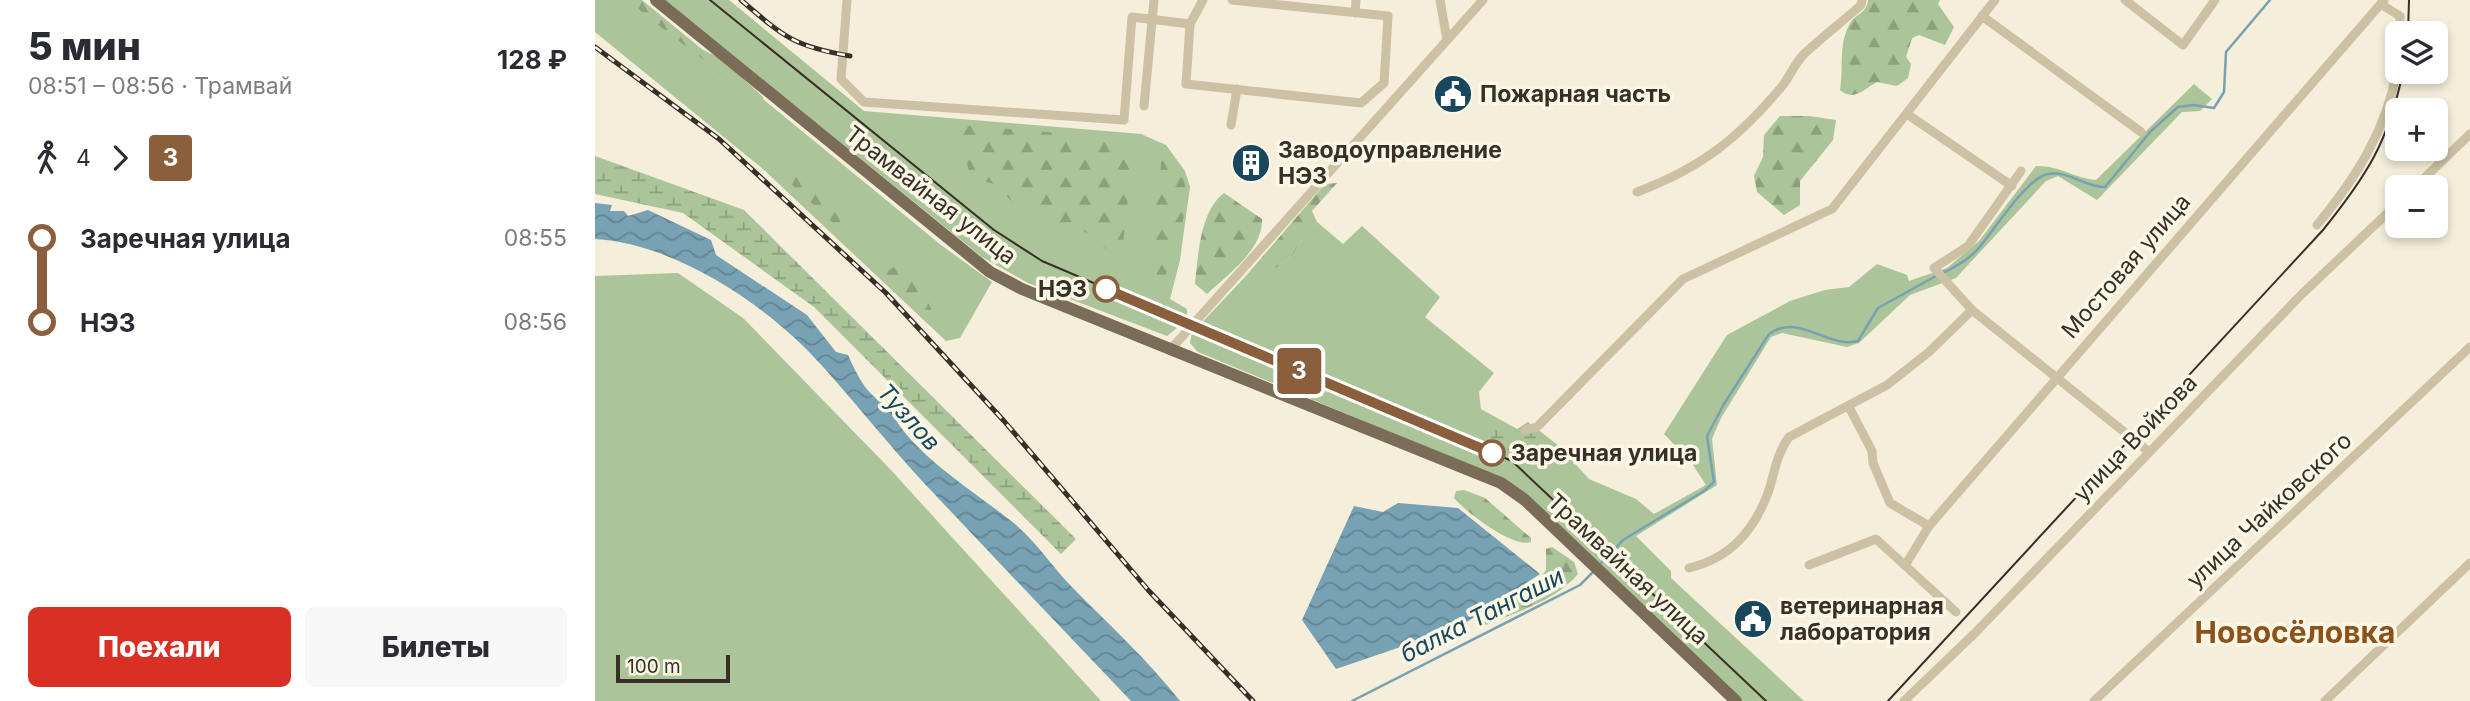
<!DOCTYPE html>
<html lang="ru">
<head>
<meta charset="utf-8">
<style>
  body { margin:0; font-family:Inter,sans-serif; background:#f7f7f7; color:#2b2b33; height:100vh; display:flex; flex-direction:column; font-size:26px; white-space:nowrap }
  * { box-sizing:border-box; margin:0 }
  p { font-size:23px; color:#7c7c81 }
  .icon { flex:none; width:38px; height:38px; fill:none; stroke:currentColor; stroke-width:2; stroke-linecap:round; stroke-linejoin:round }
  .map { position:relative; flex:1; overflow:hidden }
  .drawer { display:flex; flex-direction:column; background:#fff; width:595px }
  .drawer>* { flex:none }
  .badge { padding:0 14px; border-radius:5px; font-size:24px; line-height:46px }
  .buttons { position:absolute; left:1790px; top:21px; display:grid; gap:14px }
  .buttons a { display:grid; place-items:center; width:63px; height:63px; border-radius:10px; background:#fff; box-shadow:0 4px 10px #0003; font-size:35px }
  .scale { position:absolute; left:21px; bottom:18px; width:114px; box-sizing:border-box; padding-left:7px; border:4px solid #383027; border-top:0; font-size:19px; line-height:24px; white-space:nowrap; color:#383027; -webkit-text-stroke:5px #fbf7e7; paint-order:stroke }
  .map>.badge { position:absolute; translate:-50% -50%; box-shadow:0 0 0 4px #fff }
  .legs { display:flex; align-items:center; gap:10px; height:77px; padding:0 28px; font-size:23px }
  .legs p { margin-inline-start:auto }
  .headline { display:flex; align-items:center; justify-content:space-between; height:119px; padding:0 28px }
  h1 { font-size:38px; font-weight:800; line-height:52px }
  .cta { display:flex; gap:14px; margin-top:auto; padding:14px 28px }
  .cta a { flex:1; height:80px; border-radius:10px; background:#d93025; color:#fff; font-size:28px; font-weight:800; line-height:80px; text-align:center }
  .cta a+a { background:#f7f7f7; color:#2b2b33 }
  ul { padding:0 28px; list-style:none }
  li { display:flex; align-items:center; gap:24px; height:84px; font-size:26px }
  li i { display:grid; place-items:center; width:10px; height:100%; margin:0 9px; background:currentColor }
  li i::after { content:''; width:18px; height:18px; margin:-9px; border:5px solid; border-radius:50%; background:#fff }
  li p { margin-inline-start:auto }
  li:first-child i { background:linear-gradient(#0000 50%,currentColor 0) }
  li:last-child i { background:linear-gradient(currentColor 50%,#0000 0) }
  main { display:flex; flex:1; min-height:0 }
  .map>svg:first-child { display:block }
  .grass { fill:#abc499 }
  .forest { fill:url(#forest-firs) }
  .wetland { fill:url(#wetland-marsh) }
  .water { fill:url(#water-waves) }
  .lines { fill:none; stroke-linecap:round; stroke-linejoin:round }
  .stream { stroke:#77a2b3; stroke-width:2.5 }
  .minor { stroke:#cdc1a5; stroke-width:9 }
  .major { stroke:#7b6c57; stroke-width:12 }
  .tram { stroke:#383027; stroke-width:2 }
  .rail-casing { stroke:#383027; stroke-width:5 }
  .rail { stroke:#fbf7e7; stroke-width:2.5; stroke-dasharray:8; stroke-linecap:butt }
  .line-1-casing { stroke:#fff; stroke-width:16 }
  .line-1 { stroke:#8b5e3c; stroke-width:10 }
  .stop-1-dot { fill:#fff; stroke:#8b5e3c; stroke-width:3.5 }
  .labels { text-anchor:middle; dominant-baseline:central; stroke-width:7; stroke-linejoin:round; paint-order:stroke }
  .poi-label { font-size:23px; font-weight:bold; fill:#383027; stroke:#fbf7e7; text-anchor:start }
  .street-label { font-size:23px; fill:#383027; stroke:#fbf7e7 }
  .stop-label { font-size:23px; font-weight:bold; fill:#383027; stroke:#fbf7e7; text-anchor:end }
  .water-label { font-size:24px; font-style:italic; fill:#19475d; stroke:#fbf7e7 }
  .district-label { font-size:30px; font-weight:bold; fill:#8d521a; stroke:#fbf7e7 }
</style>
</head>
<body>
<main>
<section class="drawer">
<div class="headline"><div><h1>5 мин</h1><p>08:51 – 08:56 · Трамвай</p></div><b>128 ₽</b></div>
<div class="legs"><svg class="icon" aria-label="walk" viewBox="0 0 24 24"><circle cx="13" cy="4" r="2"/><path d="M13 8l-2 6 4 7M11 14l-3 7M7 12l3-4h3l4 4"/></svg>4<svg class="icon" aria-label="forward" viewBox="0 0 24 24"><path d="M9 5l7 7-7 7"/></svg><b class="badge" style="background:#8b5e3c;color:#fff">3</b></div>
<ul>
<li><i style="color:#8b5e3c"></i><b>Заречная улица</b><p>08:55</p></li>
<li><i style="color:#8b5e3c"></i><b>НЭЗ</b><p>08:56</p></li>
</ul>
<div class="cta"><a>Поехали</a><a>Билеты</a></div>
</section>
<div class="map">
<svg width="1875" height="701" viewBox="0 0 1875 701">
  <defs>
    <pattern id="forest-firs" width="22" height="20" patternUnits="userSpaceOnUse" patternTransform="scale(1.75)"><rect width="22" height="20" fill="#abc499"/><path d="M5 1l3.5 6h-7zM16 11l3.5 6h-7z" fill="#8ca07d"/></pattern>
    <pattern id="wetland-marsh" width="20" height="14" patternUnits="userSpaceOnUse" patternTransform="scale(1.75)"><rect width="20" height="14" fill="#abc499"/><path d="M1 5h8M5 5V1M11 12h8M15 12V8" fill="none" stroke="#8ca07d"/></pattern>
    <pattern id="water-waves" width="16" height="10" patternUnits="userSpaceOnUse" patternTransform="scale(1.75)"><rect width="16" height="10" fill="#77a2b3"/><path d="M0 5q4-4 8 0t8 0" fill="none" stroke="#638492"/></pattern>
  </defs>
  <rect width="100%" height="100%" fill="#f4eeda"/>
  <!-- grass -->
  <g class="grass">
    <path d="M0,0h47l299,245 51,37 -32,56 -14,3 -183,-172 -168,-137z"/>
    <path d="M70,0h64l135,111 277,23 25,11 19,26 5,16 -10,73 -10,39 17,10v11l-20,16 -139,-53 -46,-26z"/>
    <path d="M1599,84l18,15 -12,12 -18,1 -85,88 -39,-24 -12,5 -90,97 -46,17 -51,48 -12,4 -65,-14 -11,4 -50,81 -9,21 5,46 -81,51 35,35v7l133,123h-61l-240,-222 -305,-127 -8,-9 2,-10 53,-56 5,9 42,-30 14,-24 11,-10 26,22 19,-18 78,71 -15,20 69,56 -15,19 2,17 36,20 11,-7 31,24 30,33 47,20 18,15 52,-29 -15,-23 -27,-28 63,-99 63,-34 35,-11 24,-3 28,-23 30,11 2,6 38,-13 32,-27 57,-75c26,0 37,12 60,14z"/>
    <path d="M83,273l65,45 147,151 211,232h-506v-425z"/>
  </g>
  <!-- forest -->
  <g class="forest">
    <path d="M33,0h13l45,42 36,17 41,38v7c-21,-7 -36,-26 -53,-39 -28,-22 -56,-42 -82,-65z"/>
    <path d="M1273,0h72l-2,4 16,23 -9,18 -26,-10 -7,3 -6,19 5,7 -3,14 -11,8 -20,-4c-13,7 -23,20 -37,8 4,-22 -2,-43 9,-65 5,-11 18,-11 19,-25z"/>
    <path d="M1185,116h29l27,4 -3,20 -33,41v24l-16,10 -27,-23 -3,-16 9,-19 1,-22z"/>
    <path d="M352,124l136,11 37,6 12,21 -9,82 -6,7 -14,-3 -10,-13 -67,-25 -17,-11 -10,-13 -28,-9 -9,-29 -16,-13z"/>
    <path d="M183,156l19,14 26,6 9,25 18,14 -15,10 -48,-45z"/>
    <path d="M570,158l7,2c6,8 11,15 13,25 4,22 -10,78 -23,96 -21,-17 -1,-91 -1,-119z"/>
    <path d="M742,183l-25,28 5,11 -11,11 -14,23 -42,31 -5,-10 80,-93z"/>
    <path d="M629,193l38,26c1,31 -34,55 -55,75l-12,-10c3,-28 5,-73 29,-91z"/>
    <path d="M303,265l27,30 14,32 -16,-12 -42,-44 4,-5 4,4z"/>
    <path d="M869,490l21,8 46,40v4c-19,6 -65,-30 -77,-44l2,-7z"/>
    <path d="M957,547l22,15 4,12c-23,28 -66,39 -99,54l5,-8 50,-34 12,-16v-21z"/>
  </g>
  <!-- wetland -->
  <g class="wetland">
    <path d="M0,156l149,54 332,329 -15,15 -247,-247 -131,-94 -88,-19z"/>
    <path d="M899,427l23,8 20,-2 -3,15 -13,8 -31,-14z"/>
  </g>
  <!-- water -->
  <g class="water">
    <path d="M0,203l17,2 -2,6h14l4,5 20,-6 63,30 5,15 91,60 29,37 12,3c9,20 20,44 42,51 11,42 93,91 126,119 20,17 36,41 54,60 37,38 77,74 110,116h-49c-70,-73 -139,-146 -208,-219 -39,-42 -73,-87 -112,-128 -52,-54 -140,-111 -216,-115z"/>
    <path d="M803,503l60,5 82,66 -81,53 -123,42 -34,-49 52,-114 29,6z"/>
  </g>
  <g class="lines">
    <!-- stream -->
    <g class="stream">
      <path d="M1347,273c14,-6 26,-13 36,-24 16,-18 48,-71 70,-75 20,-4 36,13 57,13l46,-56 27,-24 15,-2 21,3 10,-16 2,-40 44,-52"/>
      <path d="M1004,565l24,-25 81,-49 10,-9 -7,-46 17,-32 45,-70c30,-22 58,15 89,7l20,-33 58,-32"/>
      <path d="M757,701l228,-116 15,-15"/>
    </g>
    <!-- minor -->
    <g class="minor">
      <path d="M252,0l-6,79 23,23 260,18 8,-103 58,7"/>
      <path d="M608,0l-13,24 -4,60 175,19 23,-20 4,-67 -156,-16"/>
      <path d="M845,0l7,40"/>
      <path d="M1530,0l58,45 32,-45"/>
      <path d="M1787,5l18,11v17"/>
      <path d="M760,13l1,-13"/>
      <path d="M1387,16l159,116"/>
      <path d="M549,106l10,-106"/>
      <path d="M1312,114l105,72"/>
      <path d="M636,125l6,-36"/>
      <path d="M1426,171l-53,75 -34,22 38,42 176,141"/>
      <path d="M1820,187l55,-53"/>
      <path d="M1042,192c64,-24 102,-54 146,-107 7,-9 12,-22 21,-31 18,-17 38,-32 57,-49l1,-5"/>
      <path d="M1722,225c39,-47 69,-94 80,-155"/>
      <path d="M576,349l312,-349"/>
      <path d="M1254,407l23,44 1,12 17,40 39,23"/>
      <path d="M930,430l12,-3 146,-148 149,-70 163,-209"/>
      <path d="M1311,564l23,-38 455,-526"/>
      <path d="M1214,565l67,-26 80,73"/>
      <path d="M1094,568c41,-10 64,-36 79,-75 7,-21 8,-38 21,-56l98,-52 42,-33 43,-42"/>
      <path d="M1309,701l71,-68 327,-339 95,-90"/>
      <path d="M1499,701l376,-354"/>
      <path d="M1730,701l145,-138"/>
    </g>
    <!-- major -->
    <path class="major" d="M61,0l334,272 32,17 479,194 24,17 211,201"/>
    <!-- tram -->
    <g class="tram">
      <path d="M115,0l284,230 48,31 470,200 254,240"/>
      <path d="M1813,33l1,-33"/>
      <path d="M1293,701l435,-471c45,-56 65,-88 80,-158"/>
    </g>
    <!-- rail casing -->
    <g class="rail-casing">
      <g id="rail">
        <path d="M146,0c43,37 52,46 109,56"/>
        <path d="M0,47l124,92 167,154 118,128 145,170 104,110"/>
      </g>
    </g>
    <!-- rail -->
    <use href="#rail" class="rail"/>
  </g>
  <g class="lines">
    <!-- line-1 casing -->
    <g class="line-1-casing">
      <path id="line-1" d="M511,289l386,164"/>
    </g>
    <!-- line-1 -->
    <use href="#line-1" class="line-1"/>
  </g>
  <!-- icons -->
  <defs>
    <g id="civic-disc" transform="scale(2.0125)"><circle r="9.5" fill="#19475d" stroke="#fbf7e7"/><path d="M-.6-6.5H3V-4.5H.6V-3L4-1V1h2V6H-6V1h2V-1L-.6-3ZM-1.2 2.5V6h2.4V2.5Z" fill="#fff"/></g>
    <g id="building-disc" transform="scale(2.0125)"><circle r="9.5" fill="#19475d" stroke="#fbf7e7"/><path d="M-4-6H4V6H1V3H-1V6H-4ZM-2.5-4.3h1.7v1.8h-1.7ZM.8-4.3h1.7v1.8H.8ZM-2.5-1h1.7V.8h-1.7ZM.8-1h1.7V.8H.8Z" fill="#fff"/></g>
  </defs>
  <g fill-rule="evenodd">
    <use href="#civic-disc" x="858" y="94"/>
    <use href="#building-disc" x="656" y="163"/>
    <use href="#civic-disc" x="1158" y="619"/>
  </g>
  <!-- markers -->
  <g class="stop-1-dot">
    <circle cx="511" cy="289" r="12"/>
    <circle cx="897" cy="453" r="12"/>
  </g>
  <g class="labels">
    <!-- poi labels -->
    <g class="poi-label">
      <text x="885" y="94">Пожарная часть</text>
      <text x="683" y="150">Заводоуправление<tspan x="683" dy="26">НЭЗ</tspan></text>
      <text x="1185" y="606">ветеринарная<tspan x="1185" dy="26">лаборатория</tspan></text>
    </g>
    <!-- street labels -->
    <g class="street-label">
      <text transform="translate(336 195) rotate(38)">Трамвайная улица</text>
      <text transform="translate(1531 266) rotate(-49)">Мостовая улица</text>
      <text transform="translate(1540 438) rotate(-46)">улица Войкова</text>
      <text transform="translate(1674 510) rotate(-43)">улица Чайковского</text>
      <text transform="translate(1033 569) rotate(43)">Трамвайная улица</text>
    </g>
    <!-- stop labels -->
    <g class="stop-label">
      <text x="492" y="289">НЭЗ</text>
      <text x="916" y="453" text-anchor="start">Заречная улица</text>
    </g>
    <!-- water labels -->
    <g class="water-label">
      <text transform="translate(314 417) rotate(48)">Тузлов</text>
      <text transform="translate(887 615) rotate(-27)">балка Тангаши</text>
    </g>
    <!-- district labels -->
    <g class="district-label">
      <text x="1700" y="632">Новосёловка</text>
    </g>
  </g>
</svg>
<div class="buttons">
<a><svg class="icon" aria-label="layers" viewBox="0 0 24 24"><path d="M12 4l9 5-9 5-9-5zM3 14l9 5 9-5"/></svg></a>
<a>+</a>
<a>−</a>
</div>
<div class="scale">100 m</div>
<b class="badge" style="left:704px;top:371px;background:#8b5e3c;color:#fff">3</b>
</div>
</main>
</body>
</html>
